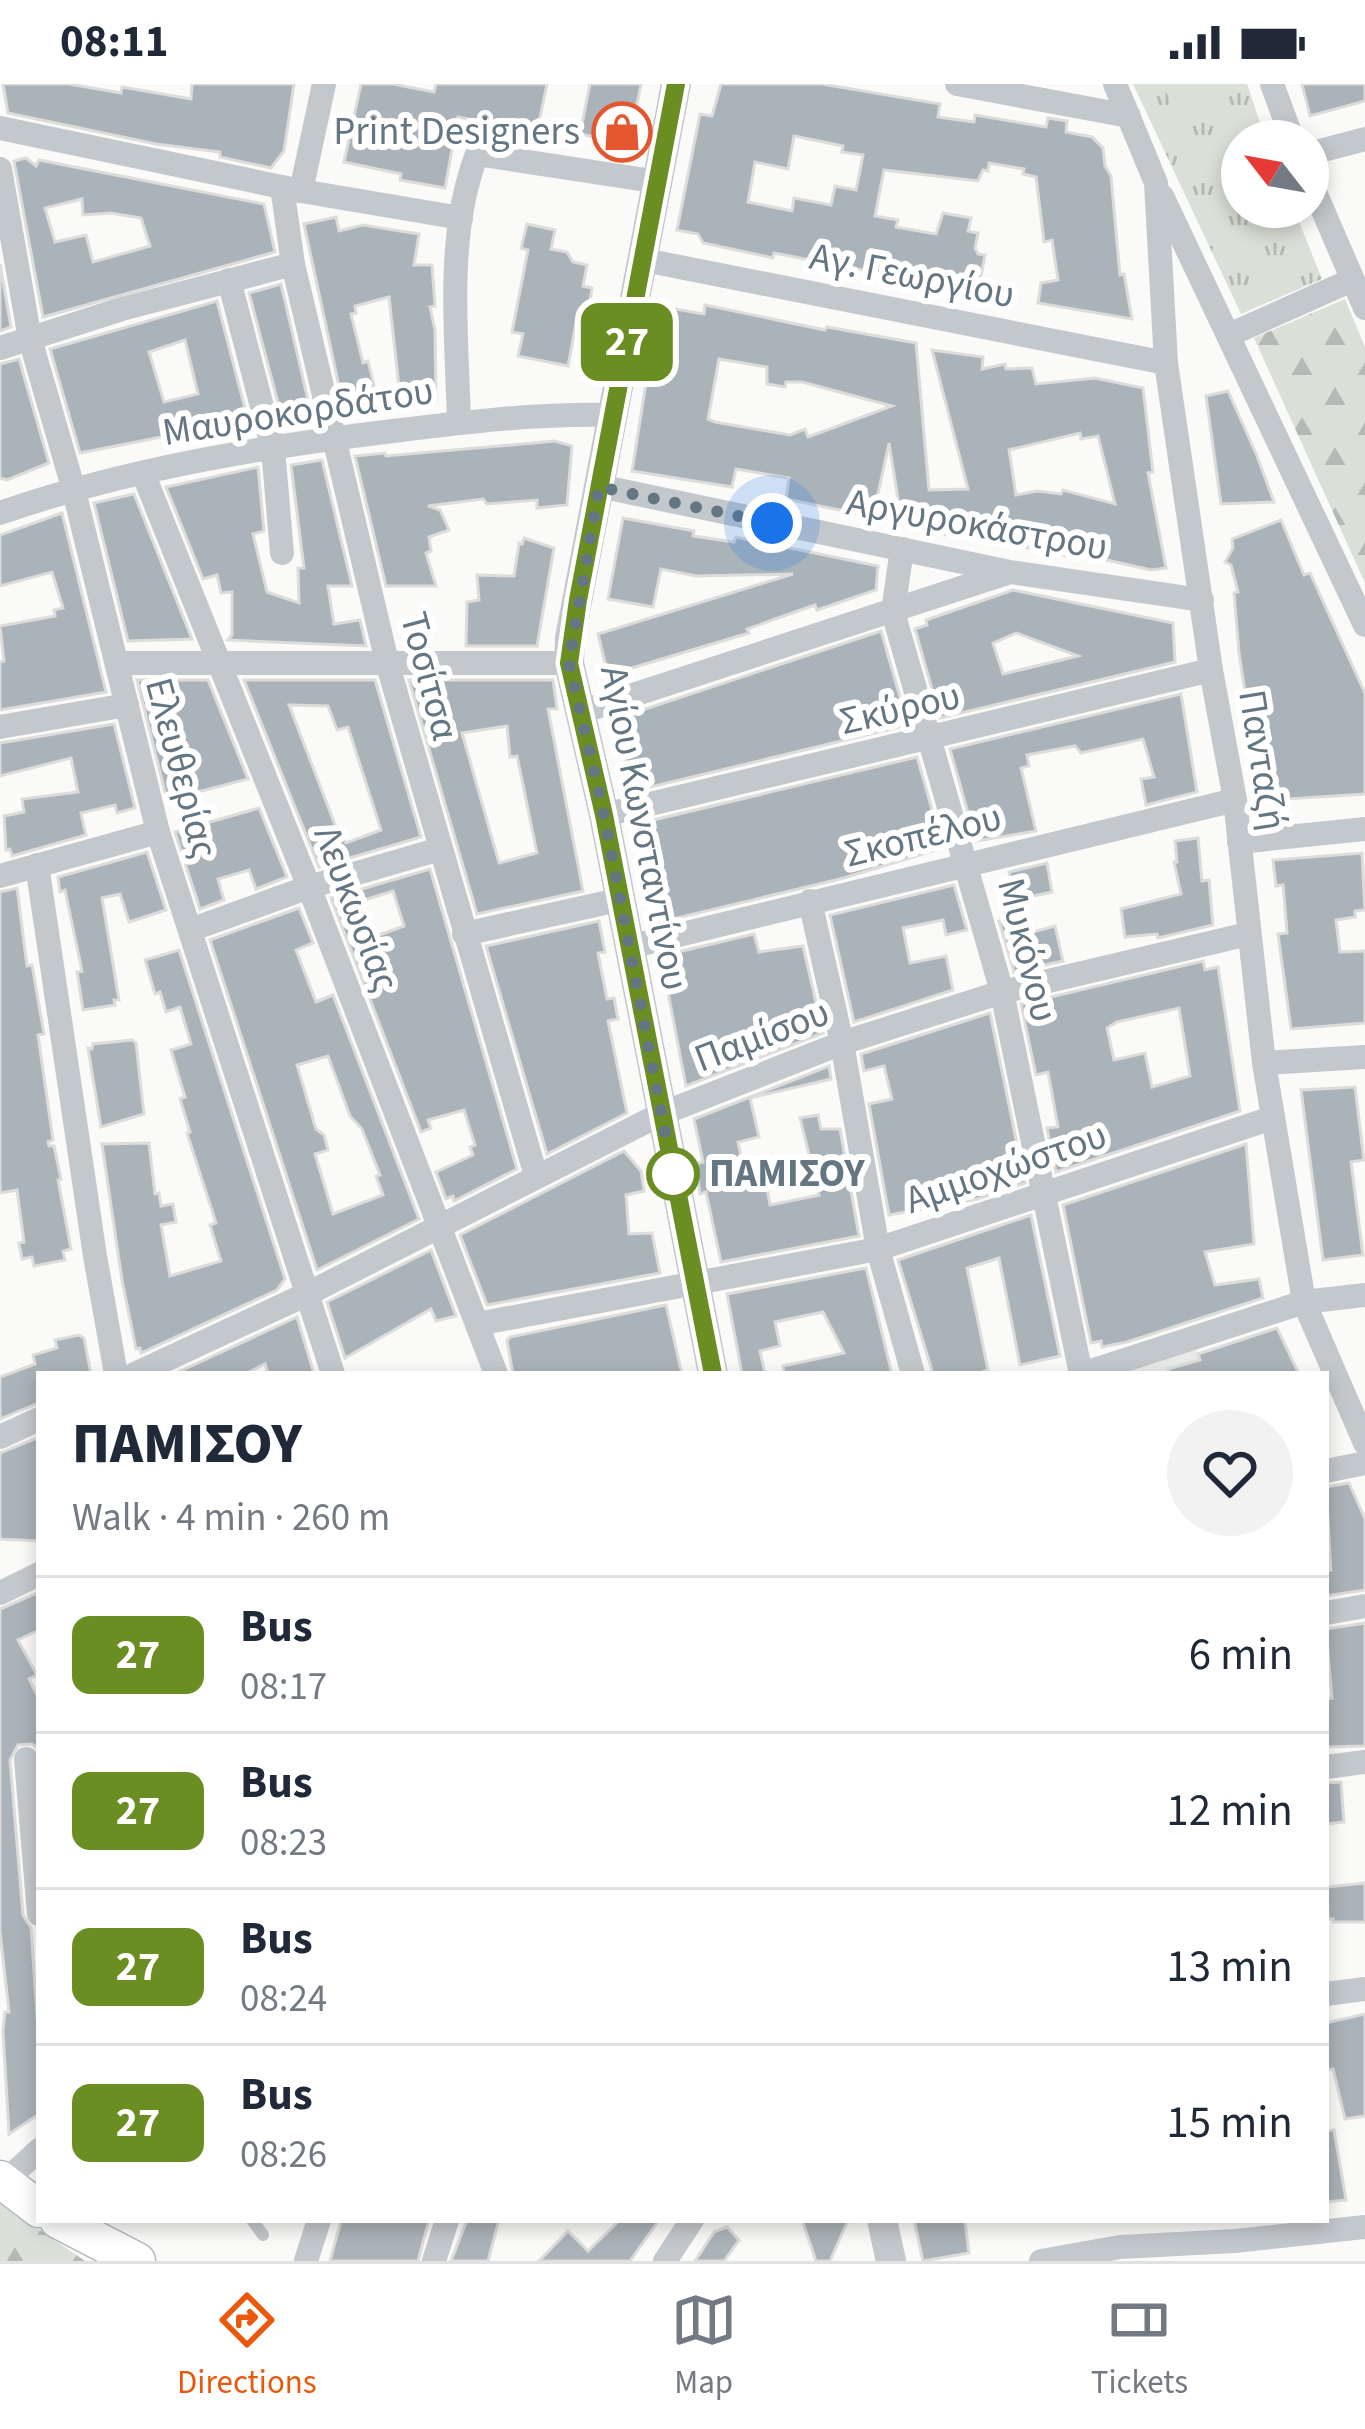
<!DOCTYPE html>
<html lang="en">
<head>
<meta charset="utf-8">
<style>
  body { margin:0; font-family:"Source Sans 3",sans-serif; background:#f2f2f3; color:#1f2937; height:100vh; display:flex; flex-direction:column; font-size:45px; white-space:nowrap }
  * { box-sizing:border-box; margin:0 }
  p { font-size:39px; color:#747a83 }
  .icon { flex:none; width:66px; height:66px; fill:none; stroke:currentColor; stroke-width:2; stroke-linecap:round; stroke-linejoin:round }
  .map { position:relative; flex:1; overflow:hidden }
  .details { position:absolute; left:36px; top:1287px; width:1293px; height:852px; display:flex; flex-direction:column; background:#fff; border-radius:0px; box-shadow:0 6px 18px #0003 }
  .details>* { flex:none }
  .badge { padding:0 24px; border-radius:18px; font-size:42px; line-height:78px }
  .needle { width:78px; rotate:301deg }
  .tools { position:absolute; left:1221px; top:36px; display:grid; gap:24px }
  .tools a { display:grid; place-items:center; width:108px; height:108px; border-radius:50%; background:#fff; box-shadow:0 6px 18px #0003; font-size:60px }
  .you { position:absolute; width:60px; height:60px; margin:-30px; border:9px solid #fff; border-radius:50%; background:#1a73e8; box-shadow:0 0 0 18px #1a73e833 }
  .map>.badge { position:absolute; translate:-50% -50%; box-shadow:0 0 0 6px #fff }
  .round { display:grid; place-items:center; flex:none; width:126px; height:126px; border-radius:63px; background:#f2f2f3 }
  .headline { display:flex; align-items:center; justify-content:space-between; height:204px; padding:0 36px }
  h1 { font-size:57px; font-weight:800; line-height:90px }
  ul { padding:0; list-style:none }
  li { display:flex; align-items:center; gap:36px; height:156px; padding:0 36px; border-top:3px solid #e0e1e3 }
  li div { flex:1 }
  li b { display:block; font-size:45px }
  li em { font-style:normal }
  li .badge { min-width:132px; font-weight:700; text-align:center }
  .status { display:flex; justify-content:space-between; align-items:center; height:84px; padding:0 60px; background:#fff; direction:ltr }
  .status svg { height:33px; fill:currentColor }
  .menu { display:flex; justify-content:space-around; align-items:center; height:168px; border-top:3px solid #e0e1e3; background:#fff; font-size:33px; color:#747a83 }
  .menu a { display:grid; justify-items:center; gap:6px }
  .menu .active { color:#ea580c }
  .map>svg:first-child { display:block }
  .built { fill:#e8e9e9 }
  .grass { fill:url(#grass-tufts) }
  .forest { fill:url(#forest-firs) }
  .garden { fill:#dadfd7 }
  .building { fill:#aab3b9; stroke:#dcdcda; stroke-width:3; fill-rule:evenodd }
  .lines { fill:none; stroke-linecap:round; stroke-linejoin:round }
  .primary-casing { stroke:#b5babe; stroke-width:39 }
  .service { stroke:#c3c8cc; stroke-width:12 }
  .minor { stroke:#c3c8cc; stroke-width:24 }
  .tertiary { stroke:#c3c8cc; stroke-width:30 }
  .primary { stroke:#fff; stroke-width:36 }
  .line-casing { stroke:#fff; stroke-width:27 }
  .line { stroke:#6b8e23; stroke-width:18 }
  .walk { stroke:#657683; stroke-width:12; stroke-dasharray:0 21.6 }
  .stop-dot { fill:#fff; stroke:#6b8e23; stroke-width:6 }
  .labels { text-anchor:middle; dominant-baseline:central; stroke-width:12; stroke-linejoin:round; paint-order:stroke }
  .poi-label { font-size:39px; fill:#657683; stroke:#fff; text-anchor:end }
  .street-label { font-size:39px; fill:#657683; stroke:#fff }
  .stop-label { font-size:39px; font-weight:bold; fill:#657683; stroke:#fff; text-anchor:start }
</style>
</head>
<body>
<div class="status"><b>08:11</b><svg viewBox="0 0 49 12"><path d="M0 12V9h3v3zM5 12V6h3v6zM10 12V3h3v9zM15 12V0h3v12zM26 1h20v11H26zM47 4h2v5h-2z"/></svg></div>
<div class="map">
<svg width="1365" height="2177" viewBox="0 0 1365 2177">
  <defs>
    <pattern id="grass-tufts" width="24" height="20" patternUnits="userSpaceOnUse" patternTransform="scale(3)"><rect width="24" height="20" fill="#dadfd7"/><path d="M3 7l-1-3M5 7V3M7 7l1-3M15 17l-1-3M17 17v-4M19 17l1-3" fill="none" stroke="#b4b9b4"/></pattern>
    <pattern id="forest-firs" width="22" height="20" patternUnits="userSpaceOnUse" patternTransform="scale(3)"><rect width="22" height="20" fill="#dadfd7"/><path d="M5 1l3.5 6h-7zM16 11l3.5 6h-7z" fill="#b4b9b4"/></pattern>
  </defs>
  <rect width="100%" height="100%" fill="#fafaf8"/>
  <!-- built -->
  <path class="built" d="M1196,1264l8,26h-88z"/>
  <!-- grass -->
  <path class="grass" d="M1133,0h114l19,57h-24v66h51l29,72 -81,35z"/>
  <!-- forest -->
  <g class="forest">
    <path d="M1345,215l20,48v236l-111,-245z"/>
    <path d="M0,2119l85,58h-85z"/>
  </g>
  <!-- garden -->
  <path class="garden" d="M1163,0h72l4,9 -62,25z"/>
  <!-- building -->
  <g class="building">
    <path d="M3,0h66l52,9 1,-6 69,12 1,-15h102l-10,67 -13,17 -51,-11v-5l-64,-8 -148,-31z"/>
    <path d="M361,0h32l41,8 2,-8h111l-10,48 -79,-15 -13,71 -45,-8 1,-6 -57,-12z"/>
    <path d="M590,0h51l-12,60 -49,-10z"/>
    <path d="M721,0h101l118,20 -2,13 36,5 1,-7 71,12 2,-9 19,3 -1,11 26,5 11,11 2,18 6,10 9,99 4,-1 8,45 -94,-16 3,-20 17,-3 -6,-40 -8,2 -8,-65 -13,-3 1,-5 -35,-6 -1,8 -5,-1 -5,11 -94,-11 -9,46 23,4 -2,7 40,7 7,-21 28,5 -3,13 10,2 -3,15 3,6 7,1 -7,37 -204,-39 -1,5 -18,-4 -52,-11 -5,-9 -21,-4 23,-116 12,2zM794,52l49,10 -1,6 21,3 -7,35 -21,-4 -4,19 -37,-7 -2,13 -44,-9 7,-40 33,7z"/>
    <path d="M1302,0h63v17l-55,15z"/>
    <path d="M26,74l10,8 3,-6 225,44 11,48 -232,65 -29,-156zM82,115l1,16 28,-2 30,5 9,28 -57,16 -7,-27 -31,7 -10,-34z"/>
    <path d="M336,133l3,14 24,-6 56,9 -5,31h18l3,41 -5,1 5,23 1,70 -35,5 -12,-108 -34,9 1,7 -5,1 12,49 5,-2 9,37 -34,7 -39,-181z"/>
    <path d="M527,140l28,6 -4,19 16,3 6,10 14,3 -4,21 9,2 -4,26 -10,-2 -10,54 -50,-10 5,-22 -11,-2 16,-82 -7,-2z"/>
    <path d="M0,180l11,63 -11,4z"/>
    <path d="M281,200l29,125 -29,5 -32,-121z"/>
    <path d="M217,217l31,119 -168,33 -30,-104zM185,256l13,54 -34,8 -15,-50z"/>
    <path d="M705,221l120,25 2,-3 89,16 13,147 39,-1 -36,-139 51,7 -1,12 23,-5 1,5 26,-1 4,16 59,-6 48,10 10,84 -5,1 18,95 -15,2 -71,-16v5l-81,-17 1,-6 -7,-1 -3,-12 -41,1 -1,11 -46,-11 -13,-81 -16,74 -87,-18 3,-21 -53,-9 -4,18 -100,-16 24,-151 5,1 3,-14 40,7zM719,275l48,8v17l18,3 1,-5h16l90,24 -84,31 -3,-8 -15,6 -75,-13 -7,-3zM1080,349l1,6 17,-3 17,68 -52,-14 -2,4 -24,-3 -21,4 -7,-45z"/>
    <path d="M19,275l30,104 -42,17 -7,-2v-114z"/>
    <path d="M1228,307l29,65 17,46 -53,2 -15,-108z"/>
    <path d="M555,357l17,5 -5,59 -30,3v-8l-50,4 -4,-5 -55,7 12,4 9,20 -20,7 2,14 -5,2 10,33h-50l-31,-130 30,-3 1,3z"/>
    <path d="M322,376l30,126h-24l6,38 26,-4 6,26 -138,-6 4,-5v-43l-11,1 -4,-18 -14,4 -37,-92 92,-20 6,64 -11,3 14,58 32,11 -1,-35h6l-13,-103z"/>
    <path d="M134,410l58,145 -64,2 -34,-138z"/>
    <path d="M62,429l44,179 -106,18v-48l4,-1 -4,-35 55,-10 -1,-6 9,-2 -11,-36 -52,14v-51z"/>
    <path d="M623,434l71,13 -1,5 41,6 2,-5 142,29 -2,24 -59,20 -2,-5 -68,24 2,4 -141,42 -10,-41 195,-60 -97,2 -35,-7 -8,38 -45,-8z"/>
    <path d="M1281,436l23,55 6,-2 55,120v101l-77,5v-6l-26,10 -23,-150 -5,-60 4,-1 -7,-27 -6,-3 8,-14 -1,-9z"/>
    <path d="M524,454l30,10 -17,98h-71l1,-44 12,-2 -2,-25 37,1 5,-33 3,1z"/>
    <path d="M1013,506l160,33 2,39 -235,56 -25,-89 12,-4 -1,-5zM1016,549l62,23 -75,18 -10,-31z"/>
    <path d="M881,547l27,94 -274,66 -19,-72z"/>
    <path d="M137,596h71l40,99 -81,21z"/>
    <path d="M244,596h131l46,157 -102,30zM289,621l39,1 9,24 11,-3 33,103 -35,13 -9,-13z"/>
    <path d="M409,596h144l4,29h-9l35,182 -106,23zM507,642l3,31 7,-1 20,97 -38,10 -37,-130z"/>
    <path d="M1181,610l16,98 -51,13 -5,-26 13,-2 -11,-38 -62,14 -6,-7 -48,9 2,11 -8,2 15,63 -60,10 -26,-92z"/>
    <path d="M114,640l21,84 -18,5 -2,-8 -34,8 5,22 -74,21 -2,-7 -4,1 -2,-34 20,-4 -2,-13 56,-7 -7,-34 -71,18v-33z"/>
    <path d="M917,673l26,91 -103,31 -184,44 -15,-100z"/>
    <path d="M259,724l28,69 -31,12 -7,-19 -31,9 6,21 -24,9 -25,-77z"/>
    <path d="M1198,754l4,43 7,-1 4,45 -55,13 -1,-4 -32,3 -4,-28 60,-15 -7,-32h3l-2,-21z"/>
    <path d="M147,768l19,58 -37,12 -9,-28 -18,4 17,102h-5l1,5 -32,5 -6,-38 5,-1 -17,-81 -5,2 -2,-15z"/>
    <path d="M1362,769l3,57 -10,1v6l-19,3 4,32 25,-1v72l-74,6 -13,-95 9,-1 -4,-48 -7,1 -3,-26z"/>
    <path d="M1047,779l5,29 -37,8 -6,-28z"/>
    <path d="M430,785l87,300 -63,32 -1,-5 -7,3 -10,-27 37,-17 -3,-8 5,-2 -11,-35 -36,10 3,8 -10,4 -90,-234zM393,807l11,35 -33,12 -13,-36z"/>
    <path d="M954,801l13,45 -21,5 -3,-15 -40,8 7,35 36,-7 7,34 -99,32 -24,-107z"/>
    <path d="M17,804l10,78 5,-1 12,69 -6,1 15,105 -5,2 1,4h5l7,33 -3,1 13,69 -8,2 2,9 -31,6 -2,-9 -10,2 -3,-16 5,-1 -7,-52 -17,3v-301z"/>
    <path d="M299,824l14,35 -17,7 20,52 17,-7 86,224 -102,51 -107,-330zM328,972l22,60 12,13 18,46 -4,1 7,19 -50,19 -18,-60 13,-4 -4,-15 -8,-6 -19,-64z"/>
    <path d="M1028,830l5,18 22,-6 8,35 -49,11 -15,-51z"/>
    <path d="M599,837l6,31 -7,1 9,46 7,-1 4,21 -10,2 19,92 -80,41 -61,-208z"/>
    <path d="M754,850l5,18 44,-6 20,87 -137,53 -25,-130z"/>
    <path d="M179,866l106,329 -8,11 -136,63 -1,-5 -4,1 -14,-69 -20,-136 47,-1 6,51 4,-1 2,13 12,-2 3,18 -15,3 9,51 51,-15 -11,-36 6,-2 -29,-90 3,-1 -10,-33 5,-2 -14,-47 20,-6 -11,-37 -14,5 -6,-20 -5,2 -10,-34z"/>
    <path d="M1203,877l2,9 13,-3 22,144 -184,61 -9,-44 11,-1 -10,-55 -12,3 -15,-71zM1179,924l11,68 -38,11 -7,-34 -31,7 -7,-32 10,-6z"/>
    <path d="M990,929l35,170 -48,16 -88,16 -20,-111 23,-5 -8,-33 -20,5 -3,-17z"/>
    <path d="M132,956l4,3 8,71 -43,13 -13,-79 4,1 1,-5z"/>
    <path d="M829,982l2,13 -81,19 9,39 -21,5 9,42 19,-3 4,24 49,-10 -19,-77 18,-3 3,14h19l19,107 -138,26 -15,-70 -6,2 -4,-30 7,-2 -9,-43z"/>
    <path d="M1355,1003l9,73 -13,2 12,93 -40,5 -22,-170z"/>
    <path d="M1246,1060l8,100 -49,8 10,33 44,-6 4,19 -136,44 -25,5 -1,-6 -10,2 -28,-138z"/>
    <path d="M624,1067l17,20 3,20 -18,4 3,39 23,-1 8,40 -173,32 -27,-70z"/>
    <path d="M1031,1131l29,141 -40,9 -21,-107 -32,10 21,102 -12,4h-43l-35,-114z"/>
    <path d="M431,1166l25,66 -20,5 -5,-12 -86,49 -18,-56z"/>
    <path d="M866,1184l26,106h-108l-1,-8 61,-13 -21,-41 -48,10 5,24 -20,5 5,23h-23l-15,-80z"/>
    <path d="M666,1221l16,69h-169l-6,-33 3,-4z"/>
    <path d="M297,1233l17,57h-46l-3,-10 -20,10h-71z"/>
    <path d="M1277,1244l22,46h-130l-1,-5 32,-9 -2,-6z"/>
    <path d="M79,1251l5,3 7,36h-52v29l-39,16v-42l35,-13 -2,-9 24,-7 -2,-8z"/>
    <path d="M39,1353v104l-39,-2v-86z"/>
    <path d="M1349,1399l16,36v71l-39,6v-25l5,-1 -5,-83z"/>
    <path d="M39,1508v38l-21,10 19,35 -8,4 10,20v50l-7,-5 -14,1 -8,15 13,155 8,13 8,117v69l-30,20 -6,-103 2,-19h4l-9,-80v-323z"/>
    <path d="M1365,1539v123l-39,1v-48l6,-1 -6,-69z"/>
    <path d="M1341,1698l3,40 -18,2v-41z"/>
    <path d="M1365,1799v39h-32v-3h-5l-1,-32z"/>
    <path d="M1365,1930v102l-20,3 -12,-50 -7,1v-47z"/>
    <path d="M1334,2046l12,70 -20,2v-71z"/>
    <path d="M341,2136h88l-11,41h-88z"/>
    <path d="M467,2136h32l-11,41h-37z"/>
    <path d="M620,2136h39l-29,41h-91l29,-30 20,20z"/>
    <path d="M802,2136h46l-18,41h-14z"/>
    <path d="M914,2136h51l4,33 -46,8z"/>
    <path d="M727,2143l12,13 -15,21h-29l19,-29z"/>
  </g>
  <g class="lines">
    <!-- primary casing -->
    <g class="primary-casing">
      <g id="primary">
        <path d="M0,2095l39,30"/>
        <path d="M58,2136l79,41"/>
      </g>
    </g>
    <!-- service -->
    <path class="service" d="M252,2136l11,15"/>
    <!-- minor -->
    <g class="minor">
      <path d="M957,0l172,32"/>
      <path d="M1115,0l41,99 10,180 45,307 24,130 29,263 40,239 61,141"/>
      <path d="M1272,0l21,57"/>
      <path d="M0,44l301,63 160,27"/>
      <path d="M1308,70l57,-15"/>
      <path d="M0,85l30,170 43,148 85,345 175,542"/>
      <path d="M1308,92l57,132"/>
      <path d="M282,103l11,77 94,398 149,514"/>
      <path d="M301,107l23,-107"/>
      <path d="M1162,112l203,429"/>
      <path d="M644,176l522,103"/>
      <path d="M229,196l44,169 9,104"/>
      <path d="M1229,251l123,-55"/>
      <path d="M0,264l122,-39 171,-45"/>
      <path d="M459,339c-2,-86 -14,-187 18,-269l182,28"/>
      <path d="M143,389l166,414 187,487"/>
      <path d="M599,402l411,86 192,28"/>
      <path d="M0,429c126,-44 261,-66 393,-82 73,-9 146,-18 219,-16"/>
      <path d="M902,465l-9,63 109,380 79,382"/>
      <path d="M117,579h452"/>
      <path d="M581,628l426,-139"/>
      <path d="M0,643l127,-22"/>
      <path d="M604,731l607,-145"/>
      <path d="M1239,758l126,-13"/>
      <path d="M37,781l58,391 21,118"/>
      <path d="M0,792l158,-44"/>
      <path d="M810,817l32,142 36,206 35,125"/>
      <path d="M190,846l119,-43 131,-38"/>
      <path d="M464,850l154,-34"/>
      <path d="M629,863l606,-147"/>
      <path d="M1264,979l101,-6"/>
      <path d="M477,1240l401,-75 394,-131"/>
      <path d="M135,1290l172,-80 354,-180 181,-71 160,-51 246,-58"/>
      <path d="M1082,1290l222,-72 61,-7"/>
      <path d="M0,1353l39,-18"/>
      <path d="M1326,1387l39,-8"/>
      <path d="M0,1509l39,-19"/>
      <path d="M1326,1529l39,-7"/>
      <path d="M26,1675l13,155"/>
      <path d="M1326,1683l39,-5"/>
      <path d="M1326,1910l39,-5"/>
      <path d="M4,2098l35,-32"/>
      <path d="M306,2177l13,-41"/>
      <path d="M434,2177l13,-41"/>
      <path d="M665,2177l27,-41"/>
      <path d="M1041,2177l79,-14 115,-6 130,-14"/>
    </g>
    <!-- tertiary -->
    <g class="tertiary">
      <path d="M676,0l-106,554 -1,25 35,152 109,559"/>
      <path d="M882,2136l9,41"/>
    </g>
    <!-- primary -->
    <use href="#primary" class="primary"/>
  </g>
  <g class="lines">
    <!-- line casing -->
    <g class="line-casing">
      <path id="line" d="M676,0l-98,516 -9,63 35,152 109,559"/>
    </g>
    <!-- line -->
    <use href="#line" class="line"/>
    <!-- walk -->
    <path class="walk" d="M673,1090l-69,-359 -35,-152 30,-176 173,36"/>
  </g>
  <!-- icons -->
  <defs>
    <g id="shop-ring" transform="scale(3)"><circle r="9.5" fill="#fff" stroke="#e4572e" stroke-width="1.5"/><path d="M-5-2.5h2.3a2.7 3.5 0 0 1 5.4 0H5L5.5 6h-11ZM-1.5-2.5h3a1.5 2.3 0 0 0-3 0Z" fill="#e4572e"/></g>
  </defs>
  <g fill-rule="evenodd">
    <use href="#shop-ring" x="622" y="48"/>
  </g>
  <!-- markers -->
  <circle class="stop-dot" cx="673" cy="1090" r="24"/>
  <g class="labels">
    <!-- poi labels -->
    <g class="poi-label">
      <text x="580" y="48">Print Designers</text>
    </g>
    <!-- street labels -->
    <g class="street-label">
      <text transform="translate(912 192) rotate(11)">Αγ. Γεωργίου</text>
      <text transform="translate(298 328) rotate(-9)">Μαυροκορδάτου</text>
      <text transform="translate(977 441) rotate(10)">Αργυροκάστρου</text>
      <text transform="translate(429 592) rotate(75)">Τοσίτσα</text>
      <text transform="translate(900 625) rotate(-13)">Σκύρου</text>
      <text transform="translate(1262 676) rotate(81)">Πανταζή</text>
      <text transform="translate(181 684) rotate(75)">Ελευθερίας</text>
      <text transform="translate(644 744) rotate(79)">Αγίου Κωνσταντίνου</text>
      <text transform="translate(923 752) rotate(-14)">Σκοπέλου</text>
      <text transform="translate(356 825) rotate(69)">Λευκωσίας</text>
      <text transform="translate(1027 866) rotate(76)">Μυκόνου</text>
      <text transform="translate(762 952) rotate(-21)">Παμίσου</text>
      <text transform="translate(1006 1084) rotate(-19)">Αμμοχώστου</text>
    </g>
    <!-- stop labels -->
    <g class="stop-label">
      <text x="709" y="1090">ΠΑΜΙΣΟΥ</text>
    </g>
  </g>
</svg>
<div class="tools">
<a><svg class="needle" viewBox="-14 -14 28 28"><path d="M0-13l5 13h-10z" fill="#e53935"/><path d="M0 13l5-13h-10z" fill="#747a83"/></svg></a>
</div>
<div class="you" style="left:772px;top:439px"></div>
<b class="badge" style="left:627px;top:258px;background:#6b8e23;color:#fff">27</b>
<section class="details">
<div class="headline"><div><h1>ΠΑΜΙΣΟΥ</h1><p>Walk · 4 min · 260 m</p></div><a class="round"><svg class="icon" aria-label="heart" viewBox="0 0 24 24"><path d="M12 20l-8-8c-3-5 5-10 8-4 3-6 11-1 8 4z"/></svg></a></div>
<ul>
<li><span class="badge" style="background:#6b8e23;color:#fff">27</span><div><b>Bus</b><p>08:17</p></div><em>6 min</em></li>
<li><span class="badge" style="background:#6b8e23;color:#fff">27</span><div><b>Bus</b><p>08:23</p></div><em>12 min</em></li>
<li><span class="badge" style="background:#6b8e23;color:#fff">27</span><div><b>Bus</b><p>08:24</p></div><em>13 min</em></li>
<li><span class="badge" style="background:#6b8e23;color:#fff">27</span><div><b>Bus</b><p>08:26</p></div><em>15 min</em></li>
</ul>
</section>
</div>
<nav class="menu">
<a class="active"><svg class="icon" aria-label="directions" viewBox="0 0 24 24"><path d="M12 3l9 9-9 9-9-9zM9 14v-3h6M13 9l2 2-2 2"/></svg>Directions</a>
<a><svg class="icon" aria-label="map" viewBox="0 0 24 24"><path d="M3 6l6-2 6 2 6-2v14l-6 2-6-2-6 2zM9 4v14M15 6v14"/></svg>Map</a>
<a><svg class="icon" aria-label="tickets" viewBox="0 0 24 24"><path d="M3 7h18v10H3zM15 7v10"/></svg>Tickets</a>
</nav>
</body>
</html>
